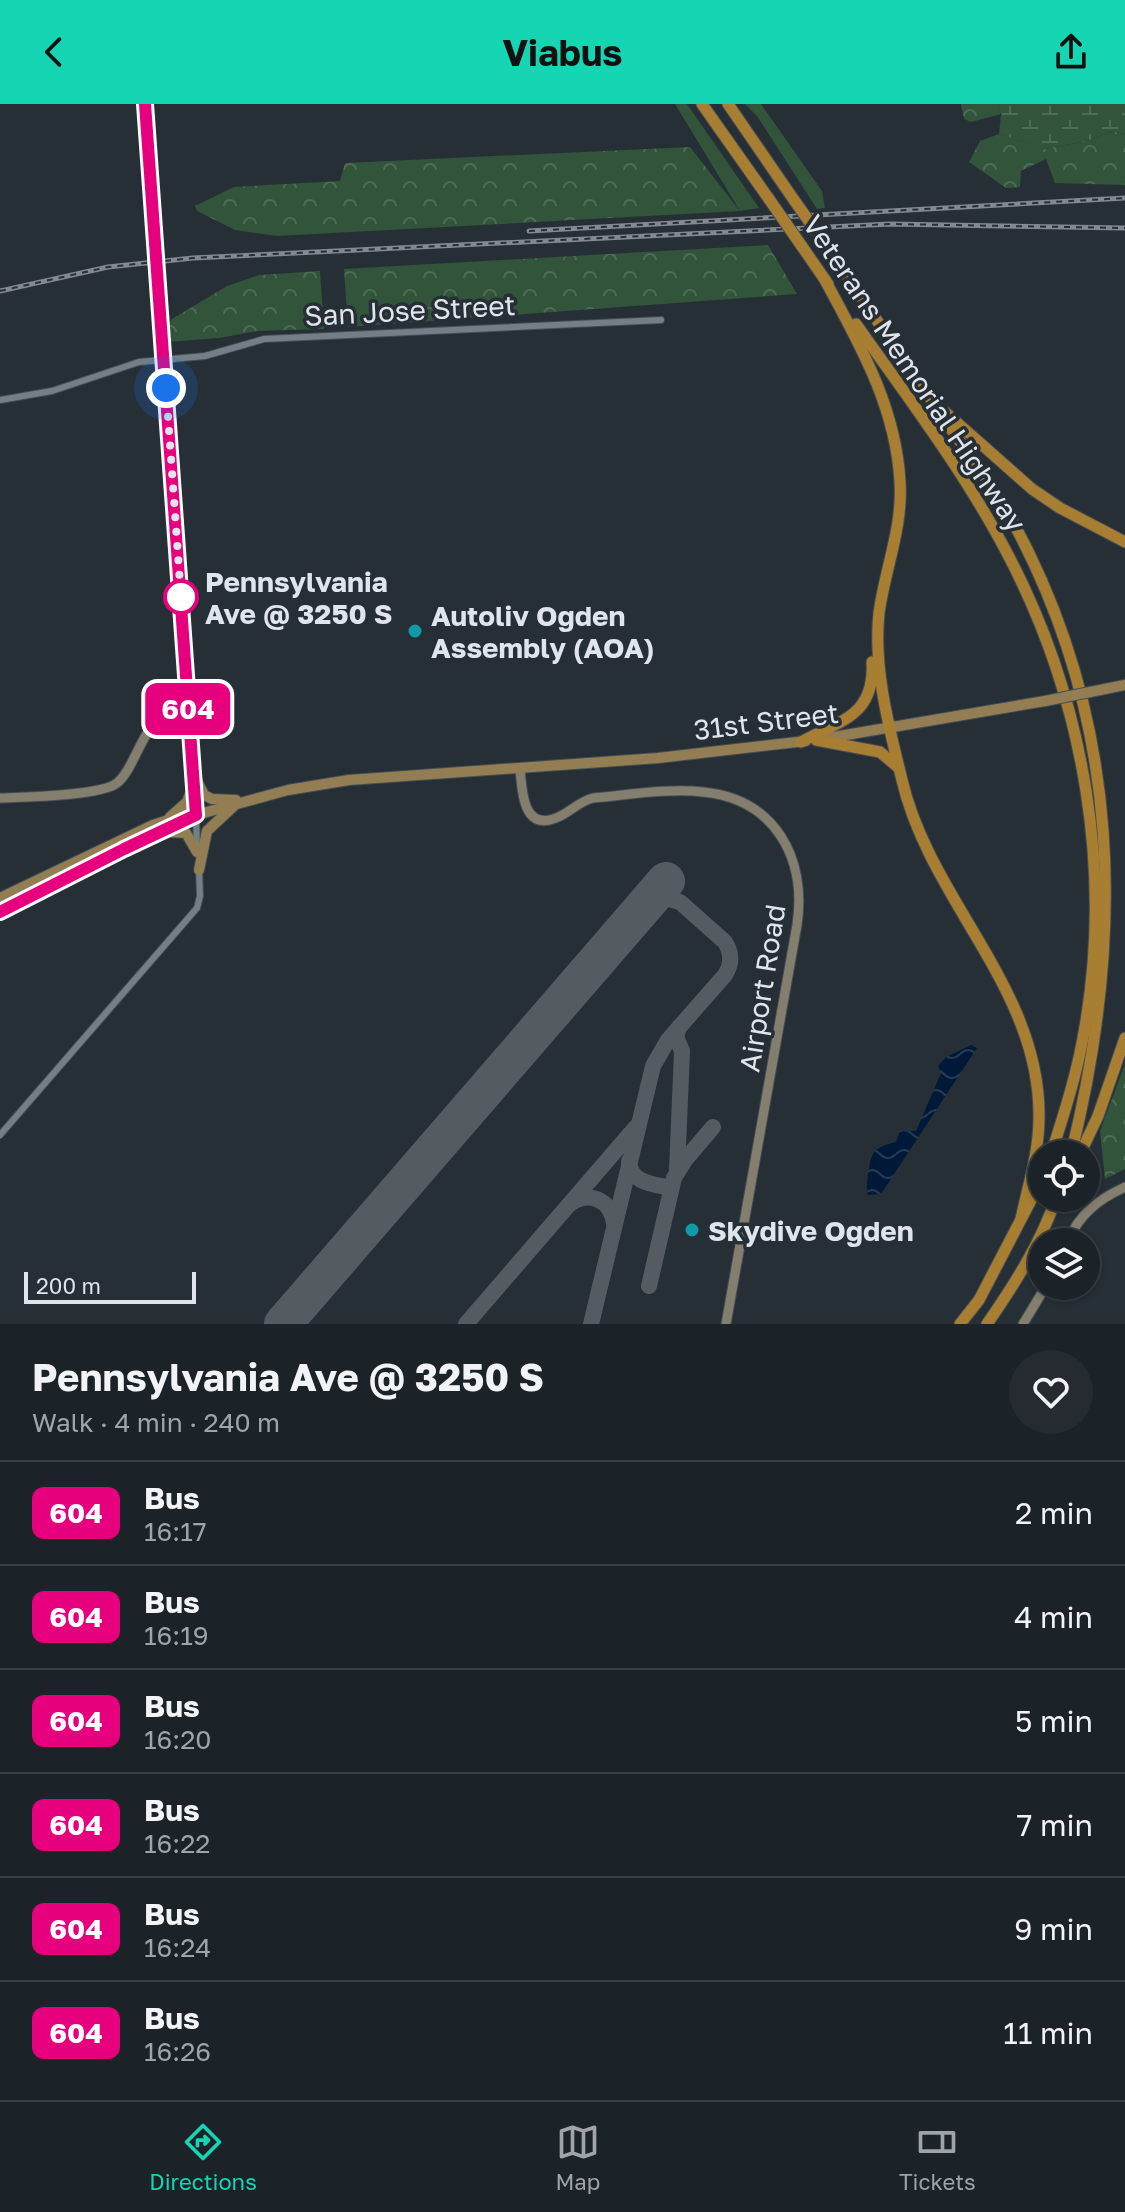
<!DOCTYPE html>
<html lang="en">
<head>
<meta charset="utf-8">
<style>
  body { margin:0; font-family:"Golos Text",sans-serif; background:#252b30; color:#f1f3f6; height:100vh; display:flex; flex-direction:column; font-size:30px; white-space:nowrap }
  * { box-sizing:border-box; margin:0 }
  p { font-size:26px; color:#a0a4a8 }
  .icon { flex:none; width:44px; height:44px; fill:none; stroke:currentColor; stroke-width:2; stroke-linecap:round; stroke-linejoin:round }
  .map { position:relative; height:1220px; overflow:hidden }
  .panel { display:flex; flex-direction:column; background:#1c2328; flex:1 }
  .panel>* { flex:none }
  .badge { padding:0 16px; border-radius:12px; font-size:28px; line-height:52px }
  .buttons { position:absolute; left:1028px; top:1036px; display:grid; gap:16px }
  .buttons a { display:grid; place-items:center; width:72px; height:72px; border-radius:50%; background:#1c2328; box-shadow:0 2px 6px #0004,0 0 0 2px #3a4045; font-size:40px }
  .scale { position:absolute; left:24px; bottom:20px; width:172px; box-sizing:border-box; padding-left:8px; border:4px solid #dfe5ea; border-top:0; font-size:22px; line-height:28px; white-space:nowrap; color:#dfe5ea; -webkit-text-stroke:6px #262f36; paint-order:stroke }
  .you { position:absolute; width:40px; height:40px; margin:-20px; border:6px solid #fff; border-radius:50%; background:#1a73e8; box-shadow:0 0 0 12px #1a73e833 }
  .map>.badge { position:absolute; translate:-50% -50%; box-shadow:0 0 0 4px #fff }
  .round { display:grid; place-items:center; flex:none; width:84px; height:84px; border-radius:42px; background:#252b30 }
  .overview { display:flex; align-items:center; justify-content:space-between; height:136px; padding:0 32px }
  h1 { font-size:38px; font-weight:700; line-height:60px }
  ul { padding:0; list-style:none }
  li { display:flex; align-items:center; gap:24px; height:104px; padding:0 32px; border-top:2px solid #3a4045 }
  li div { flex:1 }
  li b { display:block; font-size:30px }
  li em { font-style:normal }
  li .badge { min-width:88px; font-weight:700; text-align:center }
  header { display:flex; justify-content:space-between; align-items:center; height:104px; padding:0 32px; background:#16d5b3; color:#111; font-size:36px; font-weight:700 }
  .tabs { display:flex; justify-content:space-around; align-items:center; height:112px; border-top:2px solid #3a4045; background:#1c2328; font-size:22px; color:#a0a4a8 }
  .tabs a { display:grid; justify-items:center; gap:4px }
  .tabs .active { color:#16d5b3 }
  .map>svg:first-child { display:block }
  .green { fill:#31543a }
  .forest { fill:url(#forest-crowns) }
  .wetland { fill:url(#wetland-marsh) }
  .water { fill:url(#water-waves) }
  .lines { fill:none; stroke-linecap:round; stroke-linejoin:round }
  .taxiway { stroke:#545c62; stroke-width:16 }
  .runway { stroke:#545c62; stroke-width:38 }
  .street-casing { stroke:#454d53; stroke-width:8 }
  .secondary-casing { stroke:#454d53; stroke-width:11 }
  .primary-casing { stroke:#454d53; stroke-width:12 }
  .highway-casing { stroke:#454d53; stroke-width:13 }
  .street { stroke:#747e87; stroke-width:6 }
  .secondary { stroke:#837e6e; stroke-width:9 }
  .primary { stroke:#937e54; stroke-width:10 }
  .highway { stroke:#a77e32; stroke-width:11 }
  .rail-casing { stroke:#82898f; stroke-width:5 }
  .rail { stroke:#262f36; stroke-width:2; stroke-dasharray:6; stroke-linecap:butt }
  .secondary-bridge-casing { stroke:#454d53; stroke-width:11; stroke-linecap:butt }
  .primary-bridge-casing { stroke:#454d53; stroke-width:12; stroke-linecap:butt }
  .highway-bridge-casing { stroke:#454d53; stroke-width:13; stroke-linecap:butt }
  .secondary-bridge { stroke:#837e6e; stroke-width:9 }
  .primary-bridge { stroke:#937e54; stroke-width:10 }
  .highway-bridge { stroke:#a77e32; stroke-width:11 }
  .line-casing { stroke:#fff; stroke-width:18 }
  .line { stroke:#e6007e; stroke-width:12 }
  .walk { stroke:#dfe5ea; stroke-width:8; stroke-dasharray:0 14.4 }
  .stop-dot { fill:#fff; stroke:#e6007e; stroke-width:4 }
  .culture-dot { fill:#0f9aa8; stroke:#262f36; stroke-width:3 }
  .labels { text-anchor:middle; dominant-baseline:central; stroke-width:7; stroke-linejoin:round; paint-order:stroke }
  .street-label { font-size:28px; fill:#dfe5ea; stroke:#262f36 }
  .stop-label { font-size:28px; font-weight:bold; fill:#dfe5ea; stroke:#262f36; text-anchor:start }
  .poi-label { font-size:28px; font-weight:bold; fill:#dfe5ea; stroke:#262f36; text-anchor:start }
</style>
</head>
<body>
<header><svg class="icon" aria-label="back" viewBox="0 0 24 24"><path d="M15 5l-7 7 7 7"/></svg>Viabus<svg class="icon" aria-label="share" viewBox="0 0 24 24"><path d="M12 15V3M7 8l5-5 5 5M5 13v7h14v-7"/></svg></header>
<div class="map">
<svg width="1125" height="1220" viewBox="0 0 1125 1220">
  <defs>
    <pattern id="forest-crowns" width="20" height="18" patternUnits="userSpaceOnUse" patternTransform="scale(2)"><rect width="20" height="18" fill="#31543a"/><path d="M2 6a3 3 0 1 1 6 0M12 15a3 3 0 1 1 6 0" fill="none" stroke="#4e6c57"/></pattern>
    <pattern id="wetland-marsh" width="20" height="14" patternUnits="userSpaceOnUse" patternTransform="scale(2)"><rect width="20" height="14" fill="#31543a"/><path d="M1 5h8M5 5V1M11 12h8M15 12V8" fill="none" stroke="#4e6c57"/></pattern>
    <pattern id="water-waves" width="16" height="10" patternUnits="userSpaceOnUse" patternTransform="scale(2)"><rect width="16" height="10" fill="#001938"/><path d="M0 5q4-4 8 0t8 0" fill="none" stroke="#253a55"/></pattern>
  </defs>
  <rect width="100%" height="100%" fill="#262f36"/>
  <!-- green -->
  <g class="green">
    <path d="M675,0h12l72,104 -19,3z"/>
    <path d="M745,0h16l61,87 3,17 -8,1 -60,-93z"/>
  </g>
  <!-- forest -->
  <g class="forest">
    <path d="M961,0h37l3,10 -30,8 -7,-3z"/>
    <path d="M1113,27l12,4v50l-70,-2 -9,-24 -25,12 -1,16 -14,1 -37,-26 11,-21 19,-7 45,15 43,-8z"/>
    <path d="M690,43l50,64 -463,25 -42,-6 -38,-19 -2,-5 39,-19 106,-6 5,-18z"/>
    <path d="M768,141l29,49 -449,33 -4,-58z"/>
    <path d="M320,167l4,58 -67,2 -38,7 -52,4 -1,-15 6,-8 55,-33 32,-11z"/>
    <path d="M1125,960v105l-20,10 -5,-48z"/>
  </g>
  <!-- wetland -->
  <path class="wetland" d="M998,0h127v31l-12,-4 -26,10 -44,8 -44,-15 2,-20z"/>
  <!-- water -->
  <path class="water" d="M971,941l6,3 -96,146 -13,1c-2,-8 -1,-13 0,-21 4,-24 5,-26 28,-32l4,-11h16l25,-58 -3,-7 8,-9z"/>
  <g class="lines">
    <!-- taxiway -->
    <g class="taxiway">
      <path d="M629,1057c1,22 24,23 42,27"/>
      <path d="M677,1067l5,-120 -6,-14 3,-10"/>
      <path d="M570,1100c19,-14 41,-4 44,19"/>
      <path d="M649,1182l25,-108 11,-18 28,-33"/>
      <path d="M466,1220l170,-197"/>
      <path d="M591,1220l62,-258 15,-26 57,-65c7,-11 7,-22 0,-33l-45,-40 -19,-5 -18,10"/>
    </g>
    <!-- runway -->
    <path class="runway" d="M283,1220l383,-443"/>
    <!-- street casing -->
    <g class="street-casing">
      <g id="street">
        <path d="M0,296l52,-9 87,-29 66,-6 59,-17 397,-19"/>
        <path d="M196,711l1,35"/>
        <path d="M0,1031l197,-227 3,-12 -1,-27"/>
      </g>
    </g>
    <!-- secondary casing -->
    <g class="secondary-casing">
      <g id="secondary">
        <path d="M145,0l9,123"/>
        <path d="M158,173l38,538"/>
        <path d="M520,665c2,19 2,60 33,50 15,-4 24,-17 40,-21 35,-3 75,-10 110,-6 72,7 104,66 94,133l-71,399"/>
        <path d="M0,694c23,-1 101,-2 117,-15 18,-14 25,-58 47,-64 7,-2 17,-1 25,-2"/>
        <path d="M1067,1138c13,-28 30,-42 58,-55"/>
        <path d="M1023,1220l23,-38"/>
      </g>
    </g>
    <!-- primary casing -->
    <g class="primary-casing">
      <g id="primary">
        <path d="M1105,585l20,-4"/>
        <path d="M822,635l223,-38"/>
        <path d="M194,671l10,20 8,4 24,1"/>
        <path d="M170,713l17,-15 7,-18"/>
        <path d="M169,728l17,1 11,19"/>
        <path d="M199,766l8,-39 29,-27"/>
        <path d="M0,794l153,-73 25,-8 12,-1"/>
        <path d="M0,808l124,-63 72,-34 92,-25 61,-10 309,-22 148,-17"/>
      </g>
    </g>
    <!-- highway casing -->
    <g class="highway-casing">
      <g id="highway">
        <path d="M702,0l67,95"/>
        <path d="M728,0l66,96"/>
        <path d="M823,137c39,57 77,114 116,170 25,37 53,73 74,111 109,201 112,415 58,632"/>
        <path d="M801,141l27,39"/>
        <path d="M825,176c35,65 71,127 75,202 3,45 -15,87 -21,131 -6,55 10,114 23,167 28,121 139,209 137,338 0,34 -11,68 -18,101"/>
        <path d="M856,220c52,74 108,147 150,227 79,149 109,326 76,492 -7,38 -19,75 -31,111"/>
        <path d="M945,308l87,77 28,19 65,34"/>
        <path d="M816,636l64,12 19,16"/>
        <path d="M801,638c40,-22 74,-26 71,-80"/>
        <path d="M1080,1050l18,-38 27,-78"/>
        <path d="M960,1220l19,-24 63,-121"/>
        <path d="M987,1220c27,-39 54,-81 69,-126"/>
      </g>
    </g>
    <!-- street -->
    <use href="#street" class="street"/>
    <!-- secondary -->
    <use href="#secondary" class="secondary"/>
    <!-- primary -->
    <use href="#primary" class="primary"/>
    <!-- highway -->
    <use href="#highway" class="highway"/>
    <!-- rail casing -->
    <g class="rail-casing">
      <g id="rail">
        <path d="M529,127l596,-33"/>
        <path d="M0,187l108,-24 85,-9 697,-34 235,4"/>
      </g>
    </g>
    <!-- rail -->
    <use href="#rail" class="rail"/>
    <!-- secondary-bridge casing -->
    <g class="secondary-bridge-casing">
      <path id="secondary-bridge" d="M154,123l4,50"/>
    </g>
    <!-- primary-bridge casing -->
    <g class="primary-bridge-casing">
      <path id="primary-bridge" d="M1045,597l60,-12"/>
    </g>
    <!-- highway-bridge casing -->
    <g class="highway-bridge-casing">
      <g id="highway-bridge">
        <path d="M769,95l32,46"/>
        <path d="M794,96l29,41"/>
      </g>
    </g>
    <!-- secondary-bridge -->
    <use href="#secondary-bridge" class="secondary-bridge"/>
    <!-- primary-bridge -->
    <use href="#primary-bridge" class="primary-bridge"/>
    <!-- highway-bridge -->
    <use href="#highway-bridge" class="highway-bridge"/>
  </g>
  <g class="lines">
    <!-- line casing -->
    <g class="line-casing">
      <path id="line" d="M0,808l124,-63 72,-34 -51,-711"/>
    </g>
    <!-- line -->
    <use href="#line" class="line"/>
    <!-- walk -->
    <path class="walk" d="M166,284l15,209"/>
  </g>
  <!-- markers -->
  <circle class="stop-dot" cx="181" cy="493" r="16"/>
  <g class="culture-dot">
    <circle cx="415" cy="527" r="8"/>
    <circle cx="692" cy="1126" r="8"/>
  </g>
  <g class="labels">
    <!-- street labels -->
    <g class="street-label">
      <text transform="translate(410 206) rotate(-3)">San Jose Street</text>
      <text transform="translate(915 269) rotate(56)">Veterans Memorial Highway</text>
      <text transform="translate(766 617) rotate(-7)">31st Street</text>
      <text transform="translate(762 884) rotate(-81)">Airport Road</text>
    </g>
    <!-- stop labels -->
    <g class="stop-label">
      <text x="205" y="477">Pennsylvania<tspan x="205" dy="32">Ave @ 3250 S</tspan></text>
    </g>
    <!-- poi labels -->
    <g class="poi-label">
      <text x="431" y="511">Autoliv Ogden<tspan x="431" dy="32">Assembly (AOA)</tspan></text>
      <text x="708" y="1126">Skydive Ogden</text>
    </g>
  </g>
</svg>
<div class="buttons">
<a><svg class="icon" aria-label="locate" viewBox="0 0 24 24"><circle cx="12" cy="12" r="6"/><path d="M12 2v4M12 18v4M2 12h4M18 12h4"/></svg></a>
<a><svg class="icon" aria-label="layers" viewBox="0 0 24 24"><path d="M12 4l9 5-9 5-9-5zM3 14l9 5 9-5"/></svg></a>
</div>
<div class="scale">200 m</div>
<div class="you" style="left:166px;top:284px"></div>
<b class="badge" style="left:188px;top:605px;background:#e6007e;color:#fff">604</b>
</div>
<section class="panel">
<div class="overview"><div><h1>Pennsylvania Ave @ 3250 S</h1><p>Walk · 4 min · 240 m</p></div><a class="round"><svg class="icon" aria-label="heart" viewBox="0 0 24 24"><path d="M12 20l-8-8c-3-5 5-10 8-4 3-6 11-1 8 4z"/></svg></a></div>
<ul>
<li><span class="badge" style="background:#e6007e;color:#fff">604</span><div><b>Bus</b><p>16:17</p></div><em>2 min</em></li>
<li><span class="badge" style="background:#e6007e;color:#fff">604</span><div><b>Bus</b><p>16:19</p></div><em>4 min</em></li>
<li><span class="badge" style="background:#e6007e;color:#fff">604</span><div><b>Bus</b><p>16:20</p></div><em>5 min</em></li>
<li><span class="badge" style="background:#e6007e;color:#fff">604</span><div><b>Bus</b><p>16:22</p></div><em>7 min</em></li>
<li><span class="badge" style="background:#e6007e;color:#fff">604</span><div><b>Bus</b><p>16:24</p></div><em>9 min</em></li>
<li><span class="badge" style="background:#e6007e;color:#fff">604</span><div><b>Bus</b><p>16:26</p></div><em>11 min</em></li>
</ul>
</section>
<nav class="tabs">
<a class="active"><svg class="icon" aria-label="directions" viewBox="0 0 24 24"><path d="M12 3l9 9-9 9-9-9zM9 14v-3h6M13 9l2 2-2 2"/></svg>Directions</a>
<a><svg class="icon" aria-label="map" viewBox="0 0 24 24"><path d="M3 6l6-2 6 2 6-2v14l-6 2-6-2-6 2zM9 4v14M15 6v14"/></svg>Map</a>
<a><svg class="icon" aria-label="tickets" viewBox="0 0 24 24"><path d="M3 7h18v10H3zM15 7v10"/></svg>Tickets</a>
</nav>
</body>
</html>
